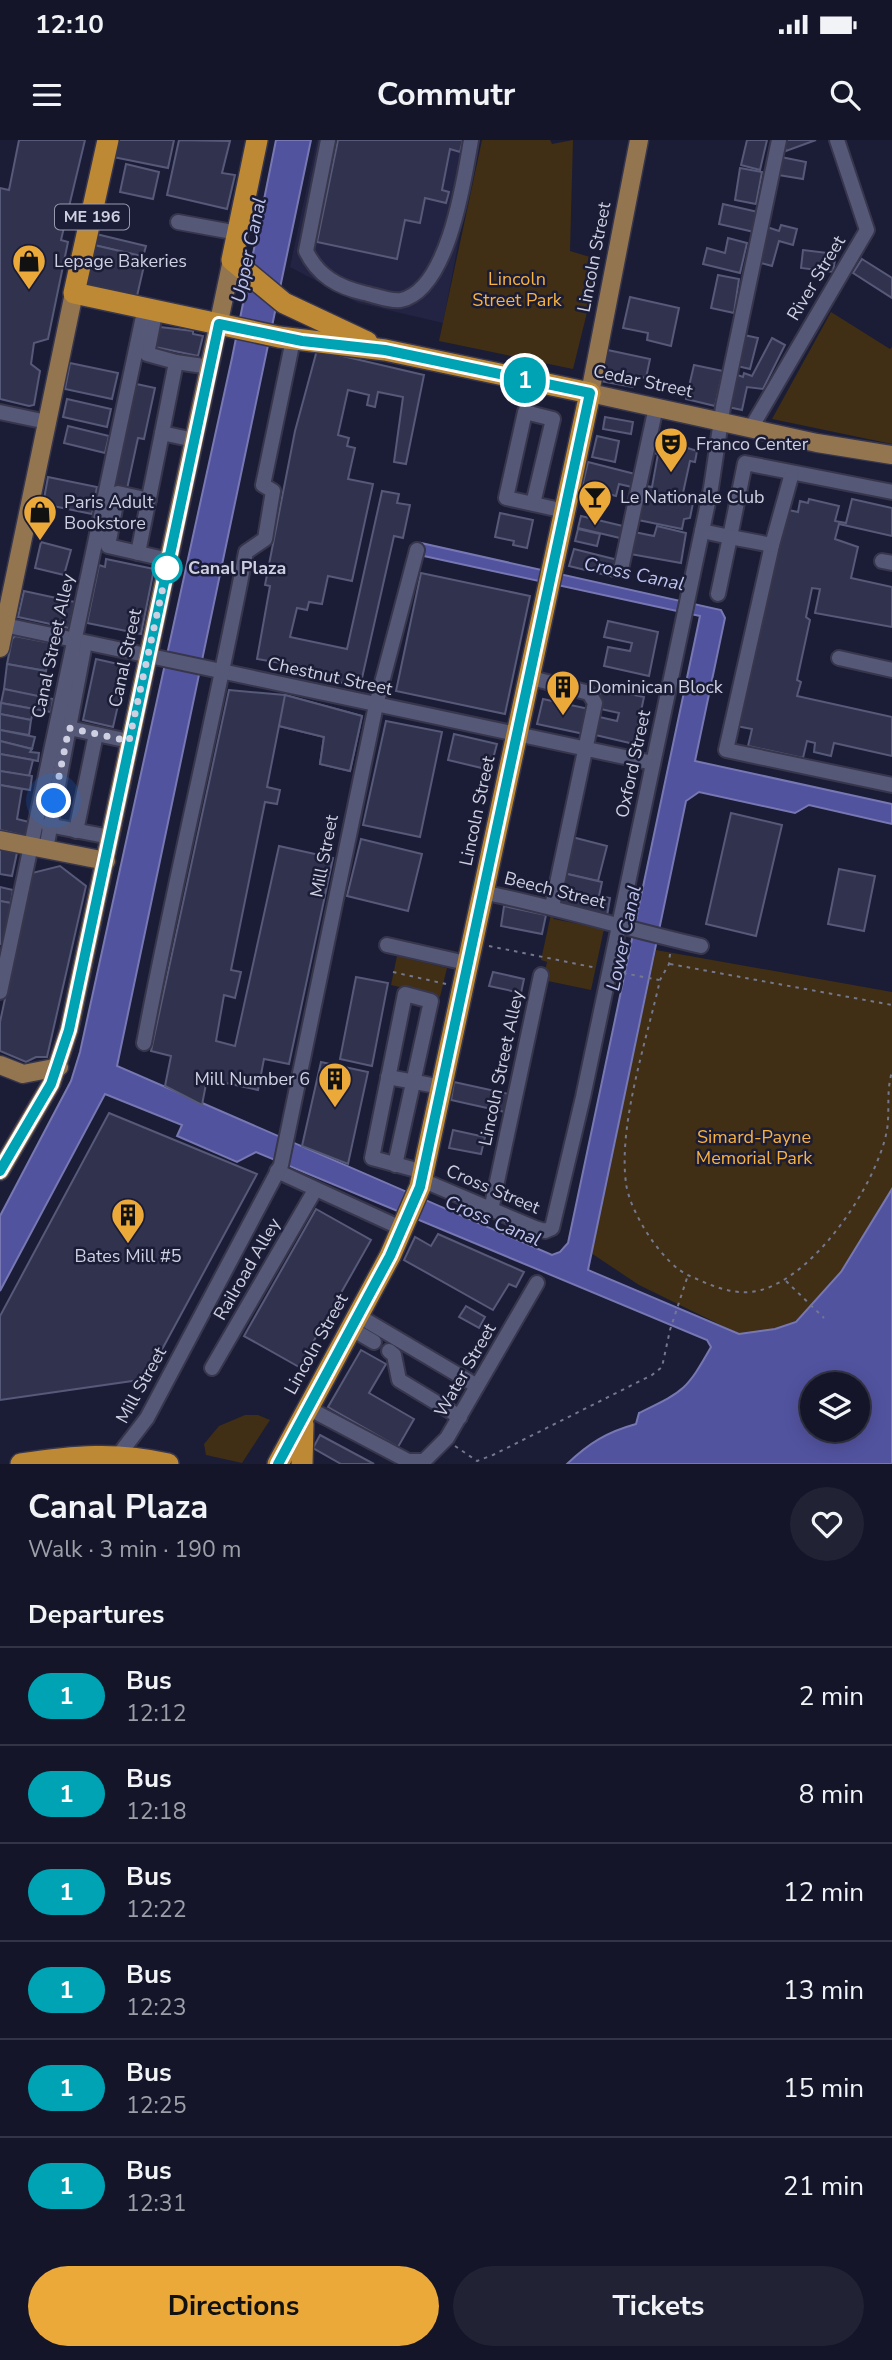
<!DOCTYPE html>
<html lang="en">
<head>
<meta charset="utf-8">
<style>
  body { margin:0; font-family:"Nunito Sans",sans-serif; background:#212234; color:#f1f3f6; height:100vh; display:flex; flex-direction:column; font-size:26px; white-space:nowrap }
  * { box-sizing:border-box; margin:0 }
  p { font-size:23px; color:#9d9fa8 }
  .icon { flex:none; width:38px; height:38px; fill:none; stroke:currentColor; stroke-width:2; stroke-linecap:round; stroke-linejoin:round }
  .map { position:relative; height:1324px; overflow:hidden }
  .side { display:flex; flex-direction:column; background:#141528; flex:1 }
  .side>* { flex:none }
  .badge { padding:0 14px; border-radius:23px; font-size:24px; line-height:46px }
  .buttons { position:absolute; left:800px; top:1232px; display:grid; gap:14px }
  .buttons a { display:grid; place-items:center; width:70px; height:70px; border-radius:50%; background:#141528; box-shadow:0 4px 18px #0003,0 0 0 2px #333445; font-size:35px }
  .you { position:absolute; width:35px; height:35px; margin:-18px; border:5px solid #fff; border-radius:50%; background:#1a73e8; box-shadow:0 0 0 10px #1a73e833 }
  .map>.badge { position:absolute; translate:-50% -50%; box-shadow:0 0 0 4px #fff }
  h2 { padding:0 28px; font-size:26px; line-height:63px }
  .round { display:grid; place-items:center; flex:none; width:74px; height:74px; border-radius:37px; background:#212234 }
  .head { display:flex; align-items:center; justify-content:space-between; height:119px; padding:0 28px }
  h1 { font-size:33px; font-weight:700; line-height:52px }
  .primary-button { display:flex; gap:14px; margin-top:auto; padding:14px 28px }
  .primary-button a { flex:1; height:80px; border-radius:42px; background:#eba93a; color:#111; font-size:28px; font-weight:700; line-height:80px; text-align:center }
  .primary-button a+a { background:#212234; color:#f1f3f6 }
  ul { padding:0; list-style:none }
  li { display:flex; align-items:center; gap:21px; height:98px; padding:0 28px; border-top:2px solid #333445 }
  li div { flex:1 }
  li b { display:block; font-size:26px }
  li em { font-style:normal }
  li .badge { min-width:77px; font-weight:700; text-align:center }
  .status { display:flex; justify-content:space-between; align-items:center; height:49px; padding:0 35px; background:#141528; direction:ltr }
  .status svg { height:19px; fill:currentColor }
  header { display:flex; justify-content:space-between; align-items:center; height:91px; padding:0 28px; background:#141528; font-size:32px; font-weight:700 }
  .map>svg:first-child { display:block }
  .built { fill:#232443 }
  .green { fill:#402f14 }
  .water { fill:#52539f; stroke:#7778b3; stroke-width:2; fill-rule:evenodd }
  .building { fill:#31334e; stroke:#575978; stroke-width:2 }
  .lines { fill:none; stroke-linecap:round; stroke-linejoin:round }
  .minor-casing { stroke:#37364c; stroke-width:18 }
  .major-casing { stroke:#37364c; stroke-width:21 }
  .highway-casing { stroke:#37364c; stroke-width:24 }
  .path { stroke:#75778d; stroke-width:2; stroke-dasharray:3.5 5; stroke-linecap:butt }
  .minor { stroke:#555876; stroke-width:14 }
  .major { stroke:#93754f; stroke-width:18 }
  .highway { stroke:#bd8935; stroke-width:21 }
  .line-casing { stroke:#fff; stroke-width:16 }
  .line { stroke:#00a3b4; stroke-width:10 }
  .walk { stroke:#ced0e2; stroke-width:7; stroke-dasharray:0 12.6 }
  .stop-dot { fill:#fff; stroke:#00a3b4; stroke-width:3.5 }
  .labels { text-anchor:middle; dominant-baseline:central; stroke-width:5; stroke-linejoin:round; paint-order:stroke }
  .shield { fill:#1b1c36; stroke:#989aae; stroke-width:2 }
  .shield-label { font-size:16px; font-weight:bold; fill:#ced0e2 }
  .street-label { font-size:18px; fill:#ced0e2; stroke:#1b1c36 }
  .poi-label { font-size:18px; fill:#ced0e2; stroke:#1b1c36; text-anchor:start }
  .park-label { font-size:18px; fill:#f9b33e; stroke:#1b1c36 }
  .stop-label { font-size:18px; font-weight:bold; fill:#ced0e2; stroke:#1b1c36; text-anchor:start }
  .water-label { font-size:19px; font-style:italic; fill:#bec3ed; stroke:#1b1c36 }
</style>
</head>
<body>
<div class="status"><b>12:10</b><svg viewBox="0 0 49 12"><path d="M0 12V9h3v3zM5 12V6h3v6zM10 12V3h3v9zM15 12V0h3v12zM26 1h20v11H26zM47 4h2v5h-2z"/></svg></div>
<header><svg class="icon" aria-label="menu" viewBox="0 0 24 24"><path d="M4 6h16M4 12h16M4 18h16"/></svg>Commutr<svg class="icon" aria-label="search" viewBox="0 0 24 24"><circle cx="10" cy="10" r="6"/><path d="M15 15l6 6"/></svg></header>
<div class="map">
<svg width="892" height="1324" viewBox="0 0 892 1324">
  <rect width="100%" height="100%" fill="#1b1c36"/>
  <!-- built -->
  <path class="built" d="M317,0h161l-35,183 -85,-20 -68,-36z"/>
  <!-- green -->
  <g class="green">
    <path d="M482,0h68l2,4 21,-4 -3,111 30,9 -27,109 -134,-28z"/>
    <path d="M831,172l59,37 2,-2v97l-120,-25z"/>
    <path d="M551,774l3,5 50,10 -13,61 -48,-10 4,-18 -6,-2z"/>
    <path d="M656,810l236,42v197l-51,83 -45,50 -21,7 -36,5 -100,-49 -48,-32z"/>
    <path d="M397,816l50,12 -7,29 -49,-12z"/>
    <path d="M245,1275h13l12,5 -28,43 -36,-8 -2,-11 15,-18z"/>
  </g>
  <!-- water -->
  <path class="water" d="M276,0h35l-194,926 435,189 8,-3 8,-9 132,-627 -281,-61 2,-12 300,67 4,8 -30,143 197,43v20l-83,-19 -14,8 -96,-21 -13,9 -98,469 151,64 36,-5 21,-7 45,-50 51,-83v275h-325c22,-21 40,-32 69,-40l3,-11c45,-22 47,-22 72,-66l-4,-7 -451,-188 -19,10 -60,-26 5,-11 -77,-31 -105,197v-75l71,-135 9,-29 152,-694zM812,1244h46v46h-46z"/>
  <!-- building -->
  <g class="building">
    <path d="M19,0h66l-24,100 7,2 -20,97 -14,4 -3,21 9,7 -6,34 -5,1 -29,-7v-211l9,2z"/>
    <path d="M116,0h58l-6,28 -55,-11z"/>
    <path d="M179,0l51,1 -8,32 13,2 -8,34 -60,-14z"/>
    <path d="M338,0h125l-3,12 -10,-3 -8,41 7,2 -3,11 -21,-5 -5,25 -15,-3 -8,39 -80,-17z"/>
    <path d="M747,0h20l-7,30 -19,-5z"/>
    <path d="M782,0h34l-30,11z"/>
    <path d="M781,17l25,5 -3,17 -25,-4z"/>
    <path d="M126,24l33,8 -6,27 -33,-7z"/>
    <path d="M740,28l22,4 -6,32 -21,-4z"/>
    <path d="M723,64l35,8 -4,20 -35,-8z"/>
    <path d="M781,85l16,4 -4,16 -14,-4 -7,25 -15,-4 10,-35 12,4z"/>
    <path d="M92,93l54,13 -3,11 -53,-13z"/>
    <path d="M728,98l19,5 -7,30 -37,-9 4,-16 18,5z"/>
    <path d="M94,105l52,12 -9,39 -51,-11z"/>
    <path d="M803,110l33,4 -3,18 -32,-4z"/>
    <path d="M862,119l30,19v20l-39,-25z"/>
    <path d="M718,135l21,4 -5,34 -23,-5z"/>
    <path d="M630,157l49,11 -8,38 -24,-6 1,-7 -25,-5z"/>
    <path d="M160,187l33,4v3l10,2 -5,20 -43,-9z"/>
    <path d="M744,195l14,3 -8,31 -13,-3z"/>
    <path d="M772,198l13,7 -22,44 -16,-2 -5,23 -14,-3 7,-33 8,3 1,-4 8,3z"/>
    <path d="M603,209l47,10 -4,19 -11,-2 -2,11 -32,-6 -3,-6z"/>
    <path d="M317,210l107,25 -18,89 -12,-2 9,-65 -25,-5 -3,15 -8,-2 2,-10 -21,-5 -10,45 11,3 -2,8 8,2 -7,31 25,5 -21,97 -24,-5 -6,28 -13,-2 -2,8 -10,-2 -7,29 57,12 35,-158 17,3 -2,9 13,2 -7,33 -9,-2 -34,151 -66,-15 -2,-7 -35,-6 13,-73 -5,-1 30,-154z"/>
    <path d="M70,223l48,10 -6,26 -47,-10z"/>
    <path d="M694,225l29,6 -8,35 -29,-7z"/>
    <path d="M132,243l23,5 -11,51 -6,-1 -11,51 -16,-3z"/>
    <path d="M67,259l44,10 -4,18 -44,-10z"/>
    <path d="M605,277l28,5 -2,12 -28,-5z"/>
    <path d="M68,286l41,10 -4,17 -41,-10z"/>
    <path d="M597,296l22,5 -4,21 -23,-5z"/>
    <path d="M662,300l35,11 -2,11 -5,-1 -7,32 11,5 -4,20 -6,1 -2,10 -44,-9 8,-34 6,1 6,-33 -5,-1 2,-10 6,1z"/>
    <path d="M588,322l51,13 -3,13 -17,-4 -3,12 -34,-9z"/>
    <path d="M48,337l49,10 -5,27 -49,-10z"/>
    <path d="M809,359l30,7 -4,15 11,2 6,-24 40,9v28l-53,-12 -4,15 23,8 -7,31 41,9v40l-77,-14 5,-24 -8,-1 -6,29 4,3 -13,60 4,2 -4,14 95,21v39l-58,-13 -3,13 -17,-4 1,-9 -8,-2 -4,17 -55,-12 4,-17 -16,-3 48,-217 14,3 2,-11 8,2z"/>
    <path d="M500,373l33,7 -6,28 -14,-3 1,-4 -19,-4z"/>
    <path d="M581,376l46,11 -3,12 -46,-11z"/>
    <path d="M657,386l29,7 -5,30 -51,-9 4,-22 20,4z"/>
    <path d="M578,389l22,5 -3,12 -22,-5z"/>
    <path d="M41,402l30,8 -7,25 -29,-7z"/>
    <path d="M574,409l44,11 -4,17 -45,-11z"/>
    <path d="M106,419l48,10 -13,65 -54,-11 12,-58 6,2z"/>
    <path d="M421,433l109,23 -25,118 -109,-23z"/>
    <path d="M24,451l51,11 -6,26 -51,-11z"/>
    <path d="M608,481l50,11 -9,44 -45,-10 4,-19 22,4 2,-8 -28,-6z"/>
    <path d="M15,496l36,7 -5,28 -39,-7 5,-25z"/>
    <path d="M96,519l31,7 -14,61 -30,-7z"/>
    <path d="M7,524l39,7 -7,26 -35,-8z"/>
    <path d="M601,548l43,9 -10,47 -43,-10 4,-18 22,5 2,-8 -23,-5z"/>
    <path d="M4,549l49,10 -2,13 -50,-9z"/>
    <path d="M229,550l56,5 77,21 -12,55 -30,-7 4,-27 -45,-11 -12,61 13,3 -3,14 -12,-2 -34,168 10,2 -6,26 -11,-3 -8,46 19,5 44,-200 54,12 -44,206 -25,-5 -6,31 -51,-11 -5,26 -37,-19 6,-30 -20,-5z"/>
    <path d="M285,555l77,21 -12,55 -30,-7 4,-27 -45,-11z"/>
    <path d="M543,559l46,10 -5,25 -47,-10z"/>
    <path d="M1,563l33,6 -3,11 -31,-6z"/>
    <path d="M0,574l31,6 -2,15 -29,-5z"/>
    <path d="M386,581l56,11 -22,105 -57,-12z"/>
    <path d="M0,590l35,7 -3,12 -32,-8z"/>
    <path d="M454,594l43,10 -7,26 -42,-10z"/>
    <path d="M0,601l32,8 -2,3 9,1 -1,8 -38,-7z"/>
    <path d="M0,614l33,6 -4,16 -29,-5z"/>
    <path d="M0,631l32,5 -2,14 -30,-5z"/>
    <path d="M0,645l22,4 -5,30 12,3 -3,14 -26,-6z"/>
    <path d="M731,673l51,12 -26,111 -50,-12z"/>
    <path d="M572,697l35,9 -9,35 -35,-8z"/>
    <path d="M361,699l61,15 -14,57 -61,-15z"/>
    <path d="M0,704l18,4 -6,28 -12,-2z"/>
    <path d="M60,726l26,20 -39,171h-11l-10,5 -26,-11v-29l32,-149z"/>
    <path d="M839,729l36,7 -11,55 -36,-7z"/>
    <path d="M563,733l39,9 -3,14 11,2 -3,18 -50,-11z"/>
    <path d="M0,747l13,3 -2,13 -11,-2z"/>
    <path d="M0,761l11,2 -7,42 -4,-1z"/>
    <path d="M504,766l42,9 -4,19 -41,-8z"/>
    <path d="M493,832l31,7 -3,14 -32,-7z"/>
    <path d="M356,837l32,6 -16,83 -32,-7z"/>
    <path d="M321,922l47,10 -20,92 -46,-18z"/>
    <path d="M454,942l55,12 -4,18 -54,-12z"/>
    <path d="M109,973l148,61 -111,205 -146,21v-84z"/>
    <path d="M453,990l32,7 -4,17 -32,-6z"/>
    <path d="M316,1069l55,31 -72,127 -55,-31z"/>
    <path d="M438,1094l86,38 -8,15 -7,-3 -16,26 -89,-50 11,-23 16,9z"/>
    <path d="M466,1166l19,11 -6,11 -20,-11z"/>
    <path d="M361,1210l25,14 -17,29 45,26 -16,28 -70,-40z"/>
    <path d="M320,1295l54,29h-33l-28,-16z"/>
  </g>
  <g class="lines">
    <!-- minor casing -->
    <g class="minor-casing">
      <g id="minor">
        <path d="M328,0l-22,111c12,25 32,36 58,42 10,2 27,9 37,7 47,-10 63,-119 70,-160"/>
        <path d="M178,82l60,11"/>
        <path d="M156,169l-9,45 29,8"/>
        <path d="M0,272l47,10"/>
        <path d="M751,288l116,-198 -30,-90"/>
        <path d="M162,293l14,-71 34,5"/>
        <path d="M149,360l-31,-7 -10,53 61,14"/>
        <path d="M533,364l20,-85 -28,-7 -19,86 59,13"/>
        <path d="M702,391l28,6 15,-74 147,29"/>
        <path d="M772,405l-46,205 166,35"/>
        <path d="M138,413l24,-120 32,7"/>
        <path d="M882,421l10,2"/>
        <path d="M621,429l35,-162"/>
        <path d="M718,454l12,-57 42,8 20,-72"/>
        <path d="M0,484l653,139"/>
        <path d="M839,518l53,12"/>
        <path d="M528,537l61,16 6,10 -43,204"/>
        <path d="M69,588l60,13"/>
        <path d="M48,685l62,12"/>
        <path d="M76,691l20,-97"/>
        <path d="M46,709l39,-206"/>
        <path d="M482,752c74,15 145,37 219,54"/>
        <path d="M387,805l79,18"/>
        <path d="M0,852l145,-685"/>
        <path d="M144,903c31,-165 71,-327 102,-491l19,-13 8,-48 -10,-6 30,-145"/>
        <path d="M388,937l54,10"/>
        <path d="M395,1025l36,-164 -26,-7 -33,164 52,14"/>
        <path d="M277,1031l126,58"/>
        <path d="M422,1040l113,48 10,3 7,-3 31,-131 128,-609 12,-81 56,-267"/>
        <path d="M491,1070l50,-235"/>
        <path d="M357,1175l120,71"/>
        <path d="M350,1188l24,14"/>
        <path d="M389,1211l5,4 5,25 61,37"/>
        <path d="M212,1228l103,-178"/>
        <path d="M306,1267l102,54h16l23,-23 90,-155"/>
        <path d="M114,1321l33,-43 134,-253 95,-460 41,-155"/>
      </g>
    </g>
    <!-- major casing -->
    <g class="major-casing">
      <g id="major">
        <path d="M639,0l-49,253 227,50 75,12"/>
        <path d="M0,508l74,-355"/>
        <path d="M0,700l106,21"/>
        <path d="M0,925l23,9 36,-7"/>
        <path d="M0,1031l51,-87 18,-54 163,-770"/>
      </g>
    </g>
    <!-- highway casing -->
    <g class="highway-casing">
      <g id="highway">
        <path d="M108,0l-34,153 205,44 106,13 205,43 -170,794 -30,69 -112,208"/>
        <path d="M257,0l-25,120 52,43 83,39"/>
        <path d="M21,1324c52,-8 96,-12 147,0"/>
        <path d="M302,1324l1,-40"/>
      </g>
    </g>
    <!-- path -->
    <g class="path">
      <path d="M489,806l108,22"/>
      <path d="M670,814l-1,10 -9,16c-13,59 -42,144 -34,203 3,28 37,82 64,93 22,10 46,21 71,14 55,-15 116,-106 126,-160 3,-20 -1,-39 5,-58"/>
      <path d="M670,824l222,41"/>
      <path d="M393,832l53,12"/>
      <path d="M623,833l36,7"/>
      <path d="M786,1141l38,37"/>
      <path d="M455,1306l22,15 16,-6 159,-80 10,-8 8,-37 17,-52"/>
    </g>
    <!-- minor -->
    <use href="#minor" class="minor"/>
    <!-- major -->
    <use href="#major" class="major"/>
    <!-- highway -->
    <use href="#highway" class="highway"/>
  </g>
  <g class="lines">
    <!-- line casing -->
    <g class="line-casing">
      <path id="line" d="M0,1031l51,-87 18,-54 150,-706 83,17 83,9 205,43 -170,794 -30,69 -112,208"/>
    </g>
    <!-- line -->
    <use href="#line" class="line"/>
    <!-- walk -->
    <path class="walk" d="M54,661l15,-73 60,13 40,-181 -2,8"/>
  </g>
  <!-- icons -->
  <defs>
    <g id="shop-pin" transform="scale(1.75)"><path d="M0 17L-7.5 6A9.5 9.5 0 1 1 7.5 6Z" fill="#eba93a" stroke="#1b1c36"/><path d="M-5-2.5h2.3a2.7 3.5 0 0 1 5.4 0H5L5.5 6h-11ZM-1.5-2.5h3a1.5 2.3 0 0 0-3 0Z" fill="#111"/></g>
    <g id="theatre-pin" transform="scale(1.75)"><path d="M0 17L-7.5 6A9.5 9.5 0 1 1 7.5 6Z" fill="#eba93a" stroke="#1b1c36"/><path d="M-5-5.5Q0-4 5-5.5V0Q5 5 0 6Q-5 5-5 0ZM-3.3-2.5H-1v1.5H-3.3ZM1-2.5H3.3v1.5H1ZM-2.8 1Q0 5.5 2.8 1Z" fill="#111"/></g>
    <g id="bar-pin" transform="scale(1.75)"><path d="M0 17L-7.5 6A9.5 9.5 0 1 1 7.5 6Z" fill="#eba93a" stroke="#1b1c36"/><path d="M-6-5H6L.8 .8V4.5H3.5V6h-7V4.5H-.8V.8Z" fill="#111"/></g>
    <g id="building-pin" transform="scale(1.75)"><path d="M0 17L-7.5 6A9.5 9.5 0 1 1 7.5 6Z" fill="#eba93a" stroke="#1b1c36"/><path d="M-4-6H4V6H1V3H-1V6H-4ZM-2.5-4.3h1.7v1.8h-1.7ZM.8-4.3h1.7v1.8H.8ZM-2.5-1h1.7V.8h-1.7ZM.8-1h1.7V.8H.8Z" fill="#111"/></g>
  </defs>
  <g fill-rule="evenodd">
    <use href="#shop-pin" x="29" y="121"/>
    <use href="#theatre-pin" x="671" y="304"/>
    <use href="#bar-pin" x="595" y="357"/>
    <use href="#shop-pin" x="40" y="372"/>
    <use href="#building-pin" x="563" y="547"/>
    <use href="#building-pin" x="335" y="939"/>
    <use href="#building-pin" x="128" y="1075"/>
  </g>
  <!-- markers -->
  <circle class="stop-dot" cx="167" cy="428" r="14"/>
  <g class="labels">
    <!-- shield labels -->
    <rect class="shield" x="55" y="64.5" width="74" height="25" rx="5"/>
    <g class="shield-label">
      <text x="92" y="77">ME 196</text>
    </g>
    <!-- street labels -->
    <g class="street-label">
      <text transform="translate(594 117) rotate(-79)">Lincoln Street</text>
      <text transform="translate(816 138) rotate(-59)">River Street</text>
      <text transform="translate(643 241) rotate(12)">Cedar Street</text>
      <text transform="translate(53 506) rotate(-78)">Canal Street Alley</text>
      <text transform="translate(125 518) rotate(-78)">Canal Street</text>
      <text transform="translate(330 536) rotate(12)">Chestnut Street</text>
      <text transform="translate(633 624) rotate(-78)">Oxford Street</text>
      <text transform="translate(477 671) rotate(-78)">Lincoln Street</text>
      <text transform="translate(324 716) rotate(-79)">Mill Street</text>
      <text transform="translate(555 750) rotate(14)">Beech Street</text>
      <text transform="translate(501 928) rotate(-78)">Lincoln Street Alley</text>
      <text transform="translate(493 1049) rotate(23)">Cross Street</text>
      <text transform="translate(247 1129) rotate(-60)">Railroad Alley</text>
      <text transform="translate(316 1204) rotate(-61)">Lincoln Street</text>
      <text transform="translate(465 1230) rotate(-60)">Water Street</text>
      <text transform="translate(141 1245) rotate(-61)">Mill Street</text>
    </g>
    <!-- poi labels -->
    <g class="poi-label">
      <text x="54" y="121">Lepage Bakeries</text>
      <text x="696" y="304">Franco Center</text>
      <text x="620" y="357">Le Nationale Club</text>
      <text x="64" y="362">Paris Adult<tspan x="64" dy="21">Bookstore</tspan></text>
      <text x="588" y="547">Dominican Block</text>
      <text x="310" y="939" text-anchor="end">Mill Number 6</text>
      <text x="128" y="1116" text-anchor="middle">Bates Mill #5</text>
    </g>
    <!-- park labels -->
    <g class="park-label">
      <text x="517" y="139">Lincoln<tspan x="517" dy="21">Street Park</tspan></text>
      <text x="754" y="997">Simard-Payne<tspan x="754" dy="21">Memorial Park</tspan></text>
    </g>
    <!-- stop labels -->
    <g class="stop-label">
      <text x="188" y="428">Canal Plaza</text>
    </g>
    <!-- water labels -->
    <g class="water-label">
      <text transform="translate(249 110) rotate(-78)">Upper Canal</text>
      <text transform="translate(634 434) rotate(12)">Cross Canal</text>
      <text transform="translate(624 798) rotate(-78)">Lower Canal</text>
      <text transform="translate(493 1081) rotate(23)">Cross Canal</text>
    </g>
  </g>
</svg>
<div class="buttons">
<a><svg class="icon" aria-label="layers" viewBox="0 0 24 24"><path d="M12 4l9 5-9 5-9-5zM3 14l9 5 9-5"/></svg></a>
</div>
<div class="you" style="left:54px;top:661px"></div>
<b class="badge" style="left:525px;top:240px;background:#00a3b4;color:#fff">1</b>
</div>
<section class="side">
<div class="head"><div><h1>Canal Plaza</h1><p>Walk · 3 min · 190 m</p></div><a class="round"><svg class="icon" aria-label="heart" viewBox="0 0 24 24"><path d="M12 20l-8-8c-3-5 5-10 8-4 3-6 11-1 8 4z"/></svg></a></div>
<h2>Departures</h2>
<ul>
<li><span class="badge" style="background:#00a3b4;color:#fff">1</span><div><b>Bus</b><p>12:12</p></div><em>2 min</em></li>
<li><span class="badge" style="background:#00a3b4;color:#fff">1</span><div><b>Bus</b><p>12:18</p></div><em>8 min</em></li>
<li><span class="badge" style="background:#00a3b4;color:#fff">1</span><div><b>Bus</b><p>12:22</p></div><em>12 min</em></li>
<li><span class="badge" style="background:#00a3b4;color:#fff">1</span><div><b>Bus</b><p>12:23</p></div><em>13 min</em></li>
<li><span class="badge" style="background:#00a3b4;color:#fff">1</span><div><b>Bus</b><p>12:25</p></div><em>15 min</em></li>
<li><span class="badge" style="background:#00a3b4;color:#fff">1</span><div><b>Bus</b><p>12:31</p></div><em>21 min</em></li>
</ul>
<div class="primary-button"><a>Directions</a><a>Tickets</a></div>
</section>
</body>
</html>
